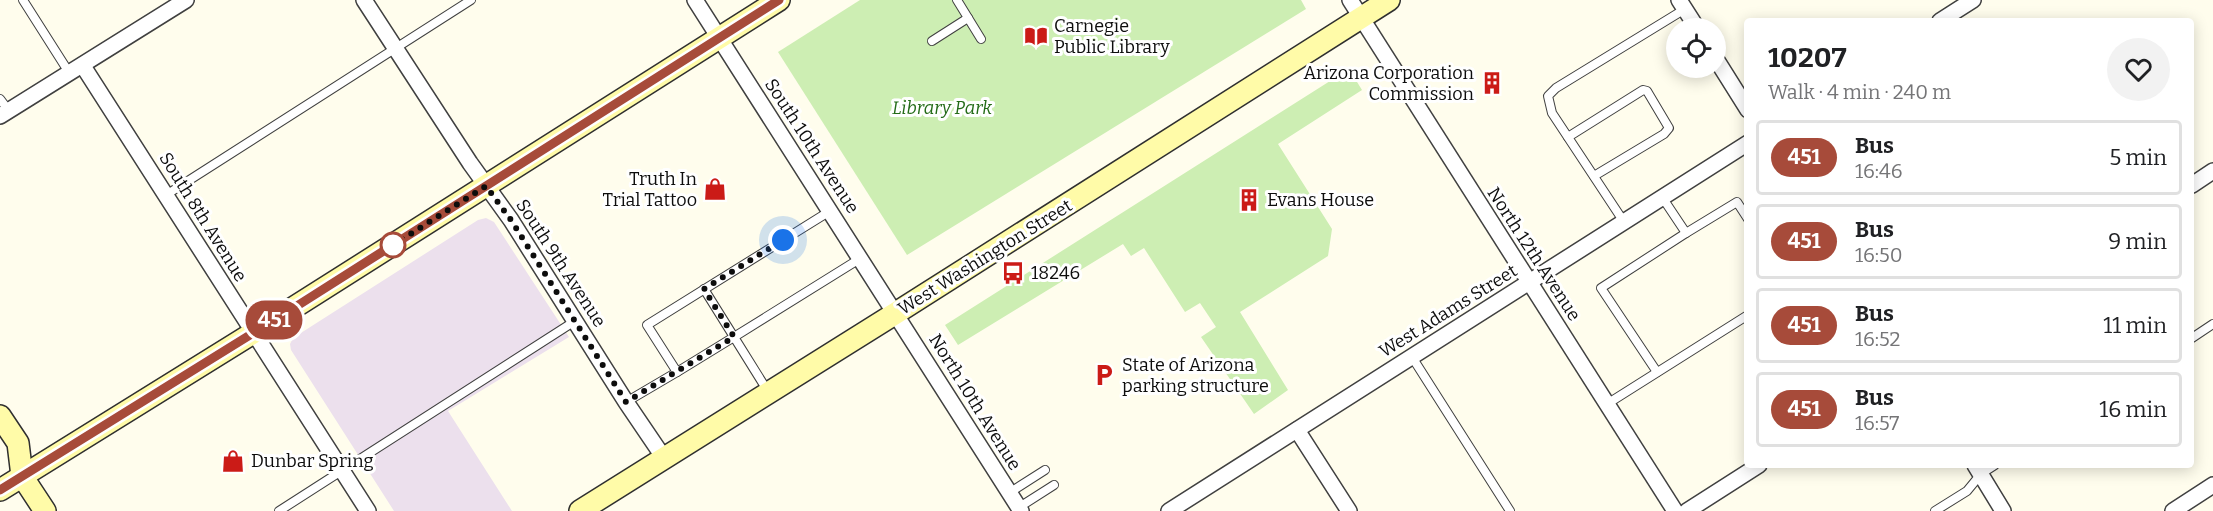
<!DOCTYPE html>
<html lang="en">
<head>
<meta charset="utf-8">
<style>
  body { margin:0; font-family:Bitter,serif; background:#f2f2f2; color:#202124; height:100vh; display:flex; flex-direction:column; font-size:22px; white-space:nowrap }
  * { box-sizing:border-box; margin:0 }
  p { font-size:20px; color:#757577 }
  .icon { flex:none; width:33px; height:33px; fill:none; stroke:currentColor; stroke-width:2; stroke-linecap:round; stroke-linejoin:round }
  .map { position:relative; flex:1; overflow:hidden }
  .panel { position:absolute; left:1744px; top:18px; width:450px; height:450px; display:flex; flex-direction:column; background:#fff; border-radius:6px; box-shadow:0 3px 15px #0003 }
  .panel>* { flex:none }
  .badge { padding:0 12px; border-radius:20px; font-size:21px; line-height:39px }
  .controls { position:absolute; left:1666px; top:18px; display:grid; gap:12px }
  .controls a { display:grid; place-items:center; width:60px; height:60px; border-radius:50%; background:#fff; box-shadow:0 3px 15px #0003; font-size:30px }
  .you { position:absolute; width:30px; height:30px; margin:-15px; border:4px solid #fff; border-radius:50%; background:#1a73e8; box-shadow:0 0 0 9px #1a73e833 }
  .map>.badge { position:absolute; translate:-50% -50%; box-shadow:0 0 0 3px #fff }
  .round { display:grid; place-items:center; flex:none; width:63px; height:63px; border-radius:32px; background:#f2f2f2 }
  .summary { display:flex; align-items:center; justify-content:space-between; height:102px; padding:0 24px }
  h1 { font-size:28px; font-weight:700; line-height:45px }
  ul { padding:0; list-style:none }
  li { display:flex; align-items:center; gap:18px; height:75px; margin:0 12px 9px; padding:0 12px; border:3px solid #e0e0e0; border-radius:6px }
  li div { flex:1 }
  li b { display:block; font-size:22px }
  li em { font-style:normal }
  li .badge { min-width:66px; font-weight:700; text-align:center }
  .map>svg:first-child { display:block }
  .industrial { fill:#ece0ed }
  .green { fill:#cdeeb3 }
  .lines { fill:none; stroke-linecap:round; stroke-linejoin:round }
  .lane-casing { stroke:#404040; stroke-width:10 }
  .street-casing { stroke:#404040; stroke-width:18 }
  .secondary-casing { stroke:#2f2f2f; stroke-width:24 }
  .lane { stroke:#fff; stroke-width:8 }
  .street { stroke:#fff; stroke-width:15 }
  .secondary { stroke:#fffba8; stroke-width:21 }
  .line-casing { stroke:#fff; stroke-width:14 }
  .line { stroke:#a74b3a; stroke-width:9 }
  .walk { stroke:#0d0d0d; stroke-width:6; stroke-dasharray:0 10.8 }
  .stop-dot { fill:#fff; stroke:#a74b3a; stroke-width:3 }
  .labels { text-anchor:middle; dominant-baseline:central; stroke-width:6; stroke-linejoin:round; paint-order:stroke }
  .poi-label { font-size:18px; fill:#0d0d0d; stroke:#fff; text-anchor:start }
  .park-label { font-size:18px; font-style:italic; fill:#236b17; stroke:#fff }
  .street-label { font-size:18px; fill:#0d0d0d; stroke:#fff }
</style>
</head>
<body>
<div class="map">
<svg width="2213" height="511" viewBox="0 0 2213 511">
  <rect width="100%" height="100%" fill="#fffded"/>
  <!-- industrial -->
  <path class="industrial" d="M486,218l8,4 75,115 -121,74 64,100h-118l-103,-161 -1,-6 3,-6 185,-118z"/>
  <!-- green -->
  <g class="green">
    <path d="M860,0h441l5,9 -399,246 -129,-203z"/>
    <path d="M1349,69l13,21 -84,54 54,85 -4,27 -88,56 48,78 -34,24 -53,-77 15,-10 -16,-24 -15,9 -41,-64 -13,8 -8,-12 -165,101 -13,-20z"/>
  </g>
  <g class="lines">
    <!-- lane casing -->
    <g class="lane-casing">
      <g id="lane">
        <path d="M23,0l47,74"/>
        <path d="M957,0l24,39"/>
        <path d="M932,41l36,-23"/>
        <path d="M0,99l9,12"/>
        <path d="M1568,137l75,-47 4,1 22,37 -5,6 -70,42"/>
        <path d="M166,195l305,-195"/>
        <path d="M1624,222l-72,-109 -4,-17 8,-8 129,-79"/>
        <path d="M1686,233l51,-31 11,17"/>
        <path d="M704,289l30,48 127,-79"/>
        <path d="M2192,338l21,-14"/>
        <path d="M1412,357l98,154"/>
        <path d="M677,372l57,-35 33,53"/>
        <path d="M1657,372l-56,-84 85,-55 -24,-36"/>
        <path d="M626,402l51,-30 -30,-47 183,-114"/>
        <path d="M1607,404l141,-89"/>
        <path d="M1009,493l36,-23"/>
        <path d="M1018,508l36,-23"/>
        <path d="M279,511l296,-190"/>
        <path d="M1935,511l32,-20 14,-17 14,-9"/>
      </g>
    </g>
    <!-- street casing -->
    <g class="street-casing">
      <g id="street">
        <path d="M364,0l106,163 41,57 115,182 38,56"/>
        <path d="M695,0l326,511"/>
        <path d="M1350,0l325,511"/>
        <path d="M1679,0l18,28"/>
        <path d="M1940,21l33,-21"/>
        <path d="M1716,59l32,51"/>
        <path d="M83,66l285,445"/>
        <path d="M0,116l186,-116"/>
        <path d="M2192,185l21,-14"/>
        <path d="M1297,430l52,81"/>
        <path d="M1975,465l28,46"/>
        <path d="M1169,511l579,-368"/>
        <path d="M1687,511l72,-46"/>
        <path d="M2173,511l40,-26"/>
      </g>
    </g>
    <!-- secondary casing -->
    <g class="secondary-casing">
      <g id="secondary">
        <path d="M0,416l18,27 4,33 23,35"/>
        <path d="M0,490l282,-175 497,-315"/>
        <path d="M580,511l316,-198 493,-313"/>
      </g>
    </g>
    <!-- lane -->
    <use href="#lane" class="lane"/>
    <!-- street -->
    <use href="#street" class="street"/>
    <!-- secondary -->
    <use href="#secondary" class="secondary"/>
  </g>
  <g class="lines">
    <!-- line casing -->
    <g class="line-casing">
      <path id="line" d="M0,490l300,-186 479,-304"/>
    </g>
    <!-- line -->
    <use href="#line" class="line"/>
    <!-- walk -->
    <path class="walk" d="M393,245l93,-59 25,34 115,182 108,-65 -30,-48 79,-49"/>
  </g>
  <!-- icons -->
  <defs>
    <g id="library-bare" transform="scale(1.8)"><path d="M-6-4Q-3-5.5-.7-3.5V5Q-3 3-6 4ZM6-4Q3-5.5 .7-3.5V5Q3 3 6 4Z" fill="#cb1b17" stroke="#fff" stroke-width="2.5" paint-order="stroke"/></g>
    <g id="building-bare" transform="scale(1.8)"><path d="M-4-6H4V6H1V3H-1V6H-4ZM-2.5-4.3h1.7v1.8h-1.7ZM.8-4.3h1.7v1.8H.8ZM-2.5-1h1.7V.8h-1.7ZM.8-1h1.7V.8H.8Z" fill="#cb1b17" stroke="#fff" stroke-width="2.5" paint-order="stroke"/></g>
    <g id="shop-bare" transform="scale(1.8)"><path d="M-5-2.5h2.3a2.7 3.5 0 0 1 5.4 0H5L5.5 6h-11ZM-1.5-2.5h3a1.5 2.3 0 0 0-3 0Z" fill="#cb1b17" stroke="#fff" stroke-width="2.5" paint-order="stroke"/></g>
    <g id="bus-bare" transform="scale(1.8)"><path d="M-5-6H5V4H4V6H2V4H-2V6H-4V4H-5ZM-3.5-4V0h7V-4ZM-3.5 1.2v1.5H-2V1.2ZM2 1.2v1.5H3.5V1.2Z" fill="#cb1b17" stroke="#fff" stroke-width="2.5" paint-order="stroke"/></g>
    <g id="parking-bare" transform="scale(1.8)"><path d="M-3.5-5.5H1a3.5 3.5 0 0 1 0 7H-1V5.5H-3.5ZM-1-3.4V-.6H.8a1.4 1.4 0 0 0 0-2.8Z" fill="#cb1b17" stroke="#fff" stroke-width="2.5" paint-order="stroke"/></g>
  </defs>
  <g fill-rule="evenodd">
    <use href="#library-bare" x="1036" y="36"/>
    <use href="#building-bare" x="1492" y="83"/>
    <use href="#shop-bare" x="715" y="189"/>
    <use href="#building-bare" x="1249" y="200"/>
    <use href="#bus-bare" x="1013" y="273"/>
    <use href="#parking-bare" x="1104" y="375"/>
    <use href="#shop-bare" x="233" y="461"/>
  </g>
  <!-- markers -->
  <circle class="stop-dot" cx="393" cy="245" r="12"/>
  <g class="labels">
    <!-- poi labels -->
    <g class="poi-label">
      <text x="1054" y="26">Carnegie<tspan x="1054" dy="21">Public Library</tspan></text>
      <text x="1474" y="73" text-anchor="end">Arizona Corporation<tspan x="1474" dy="21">Commission</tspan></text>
      <text x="697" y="179" text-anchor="end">Truth In<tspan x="697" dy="21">Trial Tattoo</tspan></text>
      <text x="1267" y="200">Evans House</text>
      <text x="1031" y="273">18246</text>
      <text x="1122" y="365">State of Arizona<tspan x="1122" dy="21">parking structure</tspan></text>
      <text x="251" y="461">Dunbar Spring</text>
    </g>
    <!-- park labels -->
    <g class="park-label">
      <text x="942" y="108">Library Park</text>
    </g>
    <!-- street labels -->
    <g class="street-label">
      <text transform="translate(812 146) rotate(57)">South 10th Avenue</text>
      <text transform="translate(203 217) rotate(58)">South 8th Avenue</text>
      <text transform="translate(1534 254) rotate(57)">North 12th Avenue</text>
      <text transform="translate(985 257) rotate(-32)">West Washington Street</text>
      <text transform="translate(561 263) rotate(57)">South 9th Avenue</text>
      <text transform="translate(1448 311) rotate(-32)">West Adams Street</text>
      <text transform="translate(975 402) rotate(58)">North 10th Avenue</text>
    </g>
  </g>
</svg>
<div class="controls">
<a><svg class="icon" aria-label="locate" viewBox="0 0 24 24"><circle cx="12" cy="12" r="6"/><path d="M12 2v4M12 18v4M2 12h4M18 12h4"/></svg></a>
</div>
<div class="you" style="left:783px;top:240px"></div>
<b class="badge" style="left:274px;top:320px;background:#a74b3a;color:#fff">451</b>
<section class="panel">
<div class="summary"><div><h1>10207</h1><p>Walk · 4 min · 240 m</p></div><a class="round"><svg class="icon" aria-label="heart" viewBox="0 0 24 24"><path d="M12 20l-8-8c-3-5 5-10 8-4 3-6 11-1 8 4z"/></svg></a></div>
<ul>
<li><span class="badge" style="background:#a74b3a;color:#fff">451</span><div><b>Bus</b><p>16:46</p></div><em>5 min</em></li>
<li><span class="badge" style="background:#a74b3a;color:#fff">451</span><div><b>Bus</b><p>16:50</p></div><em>9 min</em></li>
<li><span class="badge" style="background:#a74b3a;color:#fff">451</span><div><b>Bus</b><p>16:52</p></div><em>11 min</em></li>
<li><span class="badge" style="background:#a74b3a;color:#fff">451</span><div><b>Bus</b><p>16:57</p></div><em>16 min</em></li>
</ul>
</section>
</div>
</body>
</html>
